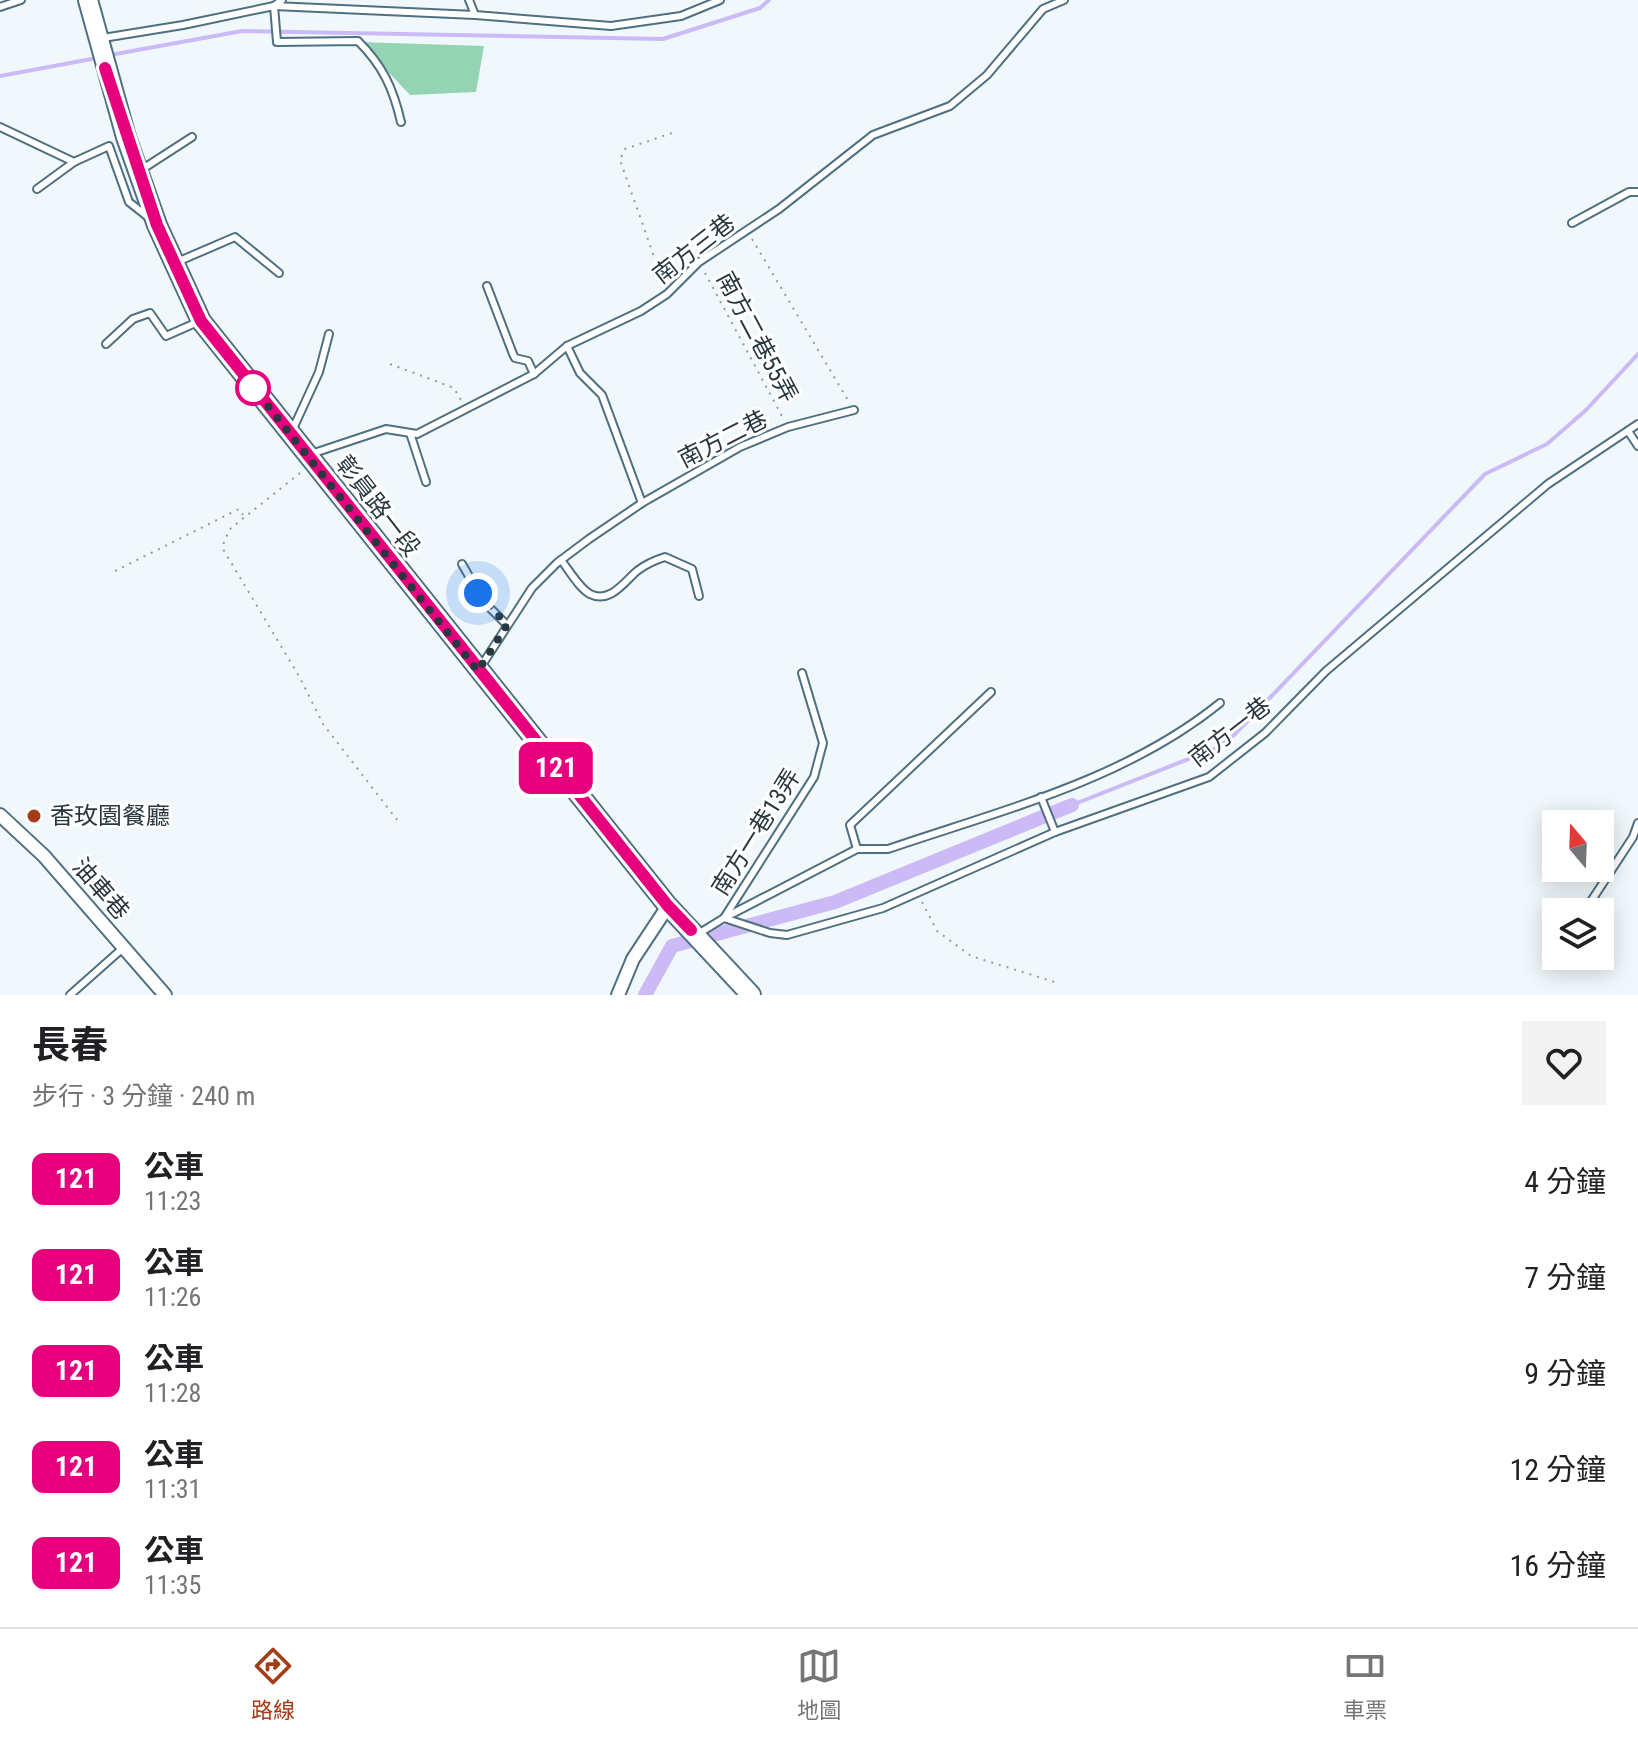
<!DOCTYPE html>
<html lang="zh-TW">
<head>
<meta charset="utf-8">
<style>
  body { margin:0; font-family:"Roboto Condensed","Noto Sans TC",sans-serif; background:#f2f2f2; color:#202124; height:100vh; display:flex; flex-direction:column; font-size:30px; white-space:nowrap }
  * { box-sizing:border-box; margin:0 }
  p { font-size:26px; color:#757577 }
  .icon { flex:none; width:44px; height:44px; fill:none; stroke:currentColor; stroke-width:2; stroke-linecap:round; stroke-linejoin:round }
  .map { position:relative; height:995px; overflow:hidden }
  .side { display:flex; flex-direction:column; background:#fff; flex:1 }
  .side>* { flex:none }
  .badge { padding:0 16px; border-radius:12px; font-size:28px; line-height:52px }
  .needle { width:52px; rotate:341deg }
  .fabs { position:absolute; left:1542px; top:810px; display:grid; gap:16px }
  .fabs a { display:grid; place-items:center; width:72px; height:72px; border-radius:0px; background:#fff; box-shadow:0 4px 20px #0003; font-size:40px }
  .you { position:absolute; width:40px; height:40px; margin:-20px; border:6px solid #fff; border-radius:50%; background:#1a73e8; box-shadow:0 0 0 12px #1a73e833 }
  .map>.badge { position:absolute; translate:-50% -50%; box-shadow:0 0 0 4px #fff }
  .round { display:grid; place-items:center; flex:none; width:84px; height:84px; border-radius:0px; background:#f2f2f2 }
  .summary { display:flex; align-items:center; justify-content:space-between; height:136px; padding:0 32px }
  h1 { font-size:38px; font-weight:700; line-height:60px }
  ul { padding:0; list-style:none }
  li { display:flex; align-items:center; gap:24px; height:96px; padding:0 32px }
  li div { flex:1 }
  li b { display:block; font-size:30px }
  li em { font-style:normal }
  li .badge { min-width:88px; font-weight:700; text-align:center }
  .tabs { display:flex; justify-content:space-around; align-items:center; height:112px; border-top:2px solid #e0e0e0; background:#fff; font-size:22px; color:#757577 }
  .tabs a { display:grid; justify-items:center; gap:4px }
  .tabs .active { color:#a43d17 }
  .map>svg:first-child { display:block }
  .green { fill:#94d4b5 }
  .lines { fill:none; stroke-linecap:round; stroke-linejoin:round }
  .stream { stroke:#cbbaf6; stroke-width:4 }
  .canal { stroke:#cbbaf6; stroke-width:14 }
  .service-casing { stroke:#4f7081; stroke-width:10 }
  .minor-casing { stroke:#4f7081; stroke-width:16 }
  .secondary-casing { stroke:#4f7081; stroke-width:22 }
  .path { stroke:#919ca2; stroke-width:2; stroke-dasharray:2 6; stroke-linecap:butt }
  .service { stroke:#fff; stroke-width:6 }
  .minor { stroke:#fff; stroke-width:12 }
  .secondary { stroke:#fff; stroke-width:18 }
  .line-casing { stroke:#fff; stroke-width:18 }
  .line { stroke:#e6007e; stroke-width:12 }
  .walk { stroke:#293840; stroke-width:8; stroke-dasharray:0 14.4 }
  .stop-dot { fill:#fff; stroke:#e6007e; stroke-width:4 }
  .poi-dot { fill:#a43d17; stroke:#fff; stroke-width:3 }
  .labels { text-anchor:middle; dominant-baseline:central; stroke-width:6; stroke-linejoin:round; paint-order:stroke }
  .street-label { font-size:24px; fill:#293840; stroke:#fff }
  .poi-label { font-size:24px; fill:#293840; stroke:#fff; text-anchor:start }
</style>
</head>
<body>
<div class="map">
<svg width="1638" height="995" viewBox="0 0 1638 995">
  <rect width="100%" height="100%" fill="#f1f8fc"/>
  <!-- green -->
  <path class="green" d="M360,42l124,4 -8,46 -66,3z"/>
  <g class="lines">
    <!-- stream -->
    <g class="stream">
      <path d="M110,55l132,-24 421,8 97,-31 9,-8"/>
      <path d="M0,76l97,-18"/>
      <path d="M1072,805l147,-58 15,-12 251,-261 62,-30 39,-34 52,-56"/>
    </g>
    <!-- canal -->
    <path class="canal" d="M645,995l27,-49 163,-44 237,-97"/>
    <!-- service casing -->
    <g class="service-casing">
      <g id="service">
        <path d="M282,0l-8,6 3,36 81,-1c25,25 35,47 43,81"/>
        <path d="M469,0l6,15"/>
        <path d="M0,7l21,-7"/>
        <path d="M103,38l80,-13 91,-19 201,9 136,11 70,-10 39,-16"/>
        <path d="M0,127l74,35"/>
        <path d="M141,170l51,-33"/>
        <path d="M37,189l37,-27 35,-16 20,56 19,15"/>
        <path d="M1572,223l57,-31h9"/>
        <path d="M177,262l58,-25 44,36"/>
        <path d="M487,286l26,68 2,4 13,3 6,13"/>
        <path d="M106,344l27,-25 17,-6 16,23 34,-15"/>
        <path d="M567,346l13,27 22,22 40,108"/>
        <path d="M292,431l27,-59 10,-38"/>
        <path d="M1628,431l10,15"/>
        <path d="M410,433l16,49"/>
        <path d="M311,454l75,-25 31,5 117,-60 33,-28 74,-35 26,-17 32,-32 80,-53 94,-74 77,-29 37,-31 56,-66 21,-9"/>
        <path d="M561,560c8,10 18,28 29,34 20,10 34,-12 47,-23 9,-7 18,-11 28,-14l27,12 7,27"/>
        <path d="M462,564l21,37 24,24"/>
        <path d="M480,668l52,-80 25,-25 32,-24 53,-36 98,-56 48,-20 66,-17"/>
        <path d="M1041,797l14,35"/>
        <path d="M857,849l-7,-24 141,-133"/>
        <path d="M1584,912l49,-75 5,-14"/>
        <path d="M724,918l133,-69h31c114,-39 237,-69 332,-146"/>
        <path d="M724,918l90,-141 9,-34 -21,-70"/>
        <path d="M698,934l26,-16 46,15 17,2 96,-27 172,-76 154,-55 56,-44 61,-62 222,-187 90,-60"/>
        <path d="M70,995l53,-47"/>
      </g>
    </g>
    <!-- minor casing -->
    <g class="minor-casing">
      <g id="minor">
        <path d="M0,815l44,41 121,139"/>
        <path d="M618,995l15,-36 35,-53"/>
      </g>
    </g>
    <!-- secondary casing -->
    <g class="secondary-casing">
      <path id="secondary" d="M88,0l38,137 31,88 44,96 467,585 83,89"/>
    </g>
    <!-- path -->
    <g class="path">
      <path d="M752,239l97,163"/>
      <path d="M705,273l78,145"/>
      <path d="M664,285l-44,-125 5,-11 50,-17"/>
      <path d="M390,364l64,24 8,14"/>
      <path d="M300,473l-69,55 -7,13 -1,8 77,129 23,46 75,97"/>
      <path d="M115,571l124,-62 4,6"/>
      <path d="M922,902l15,29 34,25 87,27"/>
    </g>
    <!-- service -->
    <use href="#service" class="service"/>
    <!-- minor -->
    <use href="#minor" class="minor"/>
    <!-- secondary -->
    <use href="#secondary" class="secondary"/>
  </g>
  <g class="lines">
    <!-- line casing -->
    <g class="line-casing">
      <path id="line" d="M105,68l52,157 44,96 467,585 23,24"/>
    </g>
    <!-- line -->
    <use href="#line" class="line"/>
    <!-- walk -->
    <path class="walk" d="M253,388l-1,-2 226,285 29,-46 -29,-32"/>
  </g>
  <!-- markers -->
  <circle class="stop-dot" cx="253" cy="388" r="16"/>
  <circle class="poi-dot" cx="34" cy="816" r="8"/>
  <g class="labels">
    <!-- street labels -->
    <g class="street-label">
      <text transform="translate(694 249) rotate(-38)">南方三巷</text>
      <text transform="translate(757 337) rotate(62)">南方二巷55弄</text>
      <text transform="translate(723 439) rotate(-27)">南方二巷</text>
      <text transform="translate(378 506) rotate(52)">彰員路一段</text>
      <text transform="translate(1230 732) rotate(-38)">南方一巷</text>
      <text transform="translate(756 832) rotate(-58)">南方一巷13弄</text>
      <text transform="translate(101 889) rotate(49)">油車巷</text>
    </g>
    <!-- poi labels -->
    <g class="poi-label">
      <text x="50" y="816">香玫園餐廳</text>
    </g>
  </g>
</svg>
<div class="fabs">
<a><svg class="needle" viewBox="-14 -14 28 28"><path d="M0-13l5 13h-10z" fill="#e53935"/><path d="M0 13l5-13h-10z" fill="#757577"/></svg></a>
<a><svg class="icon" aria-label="layers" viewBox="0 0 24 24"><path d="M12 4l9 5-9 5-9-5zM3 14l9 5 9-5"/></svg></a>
</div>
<div class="you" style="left:478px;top:593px"></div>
<b class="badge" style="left:556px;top:768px;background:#e6007e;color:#fff">121</b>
</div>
<section class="side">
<div class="summary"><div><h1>長春</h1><p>步行 · 3 分鐘 · 240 m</p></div><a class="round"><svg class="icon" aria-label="heart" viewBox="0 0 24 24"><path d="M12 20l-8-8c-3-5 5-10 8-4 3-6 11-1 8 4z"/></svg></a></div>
<ul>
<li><span class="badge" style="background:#e6007e;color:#fff">121</span><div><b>公車</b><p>11:23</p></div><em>4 分鐘</em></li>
<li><span class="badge" style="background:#e6007e;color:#fff">121</span><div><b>公車</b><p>11:26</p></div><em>7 分鐘</em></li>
<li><span class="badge" style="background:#e6007e;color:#fff">121</span><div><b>公車</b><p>11:28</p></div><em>9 分鐘</em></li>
<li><span class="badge" style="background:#e6007e;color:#fff">121</span><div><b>公車</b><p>11:31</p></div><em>12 分鐘</em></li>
<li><span class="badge" style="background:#e6007e;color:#fff">121</span><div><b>公車</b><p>11:35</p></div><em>16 分鐘</em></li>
</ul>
</section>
<nav class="tabs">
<a class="active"><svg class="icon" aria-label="directions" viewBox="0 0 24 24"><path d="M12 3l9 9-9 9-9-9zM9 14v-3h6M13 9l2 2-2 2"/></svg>路線</a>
<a><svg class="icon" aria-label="map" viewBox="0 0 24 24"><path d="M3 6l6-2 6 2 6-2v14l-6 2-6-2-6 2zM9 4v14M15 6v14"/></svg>地圖</a>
<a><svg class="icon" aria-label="tickets" viewBox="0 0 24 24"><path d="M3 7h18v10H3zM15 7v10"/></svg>車票</a>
</nav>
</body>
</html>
